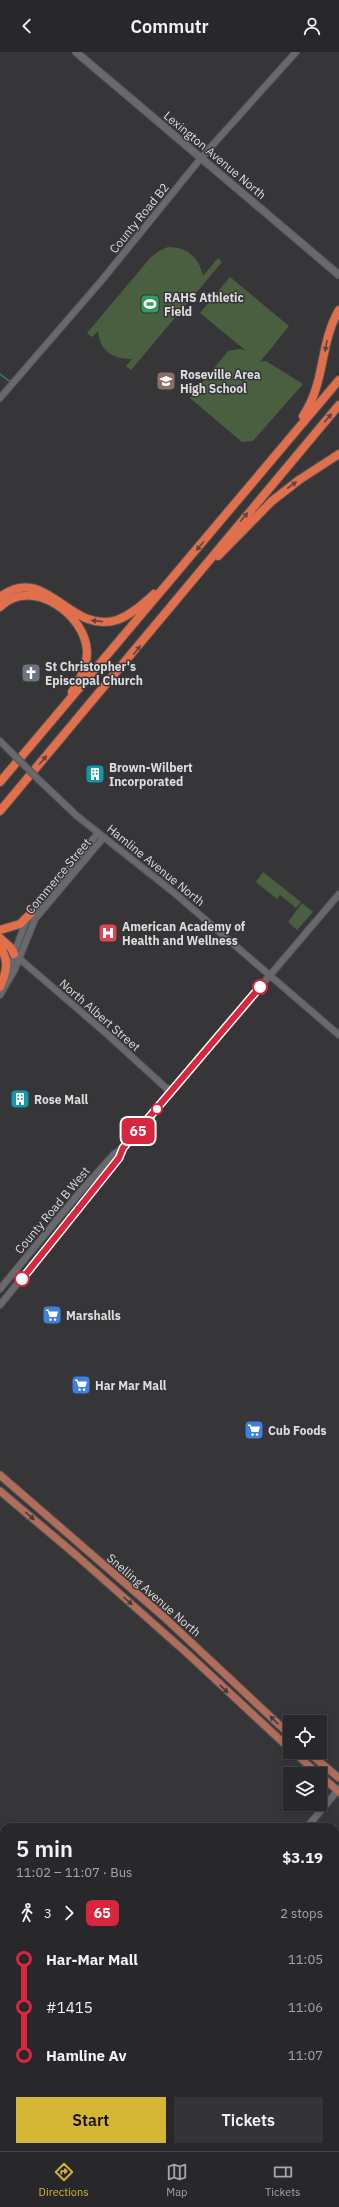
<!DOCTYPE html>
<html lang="en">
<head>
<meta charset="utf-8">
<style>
  body { margin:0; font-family:"IBM Plex Sans",sans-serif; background:#343437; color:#f1f3f6; height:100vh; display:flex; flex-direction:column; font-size:15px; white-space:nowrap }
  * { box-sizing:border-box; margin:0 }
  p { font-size:13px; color:#a5a6a9 }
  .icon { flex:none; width:22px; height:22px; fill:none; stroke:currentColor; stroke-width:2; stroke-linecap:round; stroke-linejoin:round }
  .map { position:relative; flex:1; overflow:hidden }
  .sheet { position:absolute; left:0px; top:1771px; width:339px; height:328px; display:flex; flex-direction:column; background:#28282b; border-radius:12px 12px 0 0; box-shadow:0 2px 6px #0003,0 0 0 1px #444447 }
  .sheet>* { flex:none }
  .badge { padding:0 8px; border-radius:6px; font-size:14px; line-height:26px }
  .fabs { position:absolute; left:283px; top:1663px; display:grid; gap:8px }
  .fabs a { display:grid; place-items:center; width:44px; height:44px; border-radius:0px; background:#28282b; box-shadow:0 2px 6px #0003,0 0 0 1px #444447; font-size:20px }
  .map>.badge { position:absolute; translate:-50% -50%; box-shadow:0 0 0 2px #fff }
  .legs { display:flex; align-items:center; gap:6px; height:44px; padding:0 16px; font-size:13px }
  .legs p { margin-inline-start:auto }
  .summary { display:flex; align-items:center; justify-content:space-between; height:68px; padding:0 16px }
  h1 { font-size:22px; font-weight:600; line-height:30px }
  .action { display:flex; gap:8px; margin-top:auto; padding:8px 16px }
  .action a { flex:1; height:46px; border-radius:0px; background:#d5b534; color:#111; font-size:16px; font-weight:600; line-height:46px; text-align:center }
  .action a+a { background:#343437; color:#f1f3f6 }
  ul { padding:0 16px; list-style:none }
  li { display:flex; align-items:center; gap:14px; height:48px; font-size:15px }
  li i { display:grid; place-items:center; width:6px; height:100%; margin:0 5px; background:currentColor }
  li i::after { content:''; width:10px; height:10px; margin:-5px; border:3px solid; border-radius:50%; background:#28282b }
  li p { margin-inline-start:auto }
  li:first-child i { background:linear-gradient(#0000 50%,currentColor 0) }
  li:last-child i { background:linear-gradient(currentColor 50%,#0000 0) }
  header { display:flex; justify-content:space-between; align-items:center; height:52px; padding:0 16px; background:#28282b; font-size:18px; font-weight:600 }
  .tabs { display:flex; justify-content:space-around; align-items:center; height:56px; border-top:1px solid #444447; background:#28282b; font-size:11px; color:#a5a6a9 }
  .tabs a { display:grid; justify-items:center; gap:2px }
  .tabs .on { color:#d5b534 }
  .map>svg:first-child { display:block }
  .green { fill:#4a5f3f }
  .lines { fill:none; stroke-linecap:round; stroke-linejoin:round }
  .stream { stroke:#3c7685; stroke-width:1.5 }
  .tertiary-casing { stroke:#535355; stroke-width:8 }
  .secondary-casing { stroke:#535355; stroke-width:9 }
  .primary-casing { stroke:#535355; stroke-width:9 }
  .motorway-casing { stroke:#535355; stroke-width:10 }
  .tertiary { stroke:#68696c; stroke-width:6 }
  .secondary { stroke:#68696c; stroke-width:7 }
  .primary { stroke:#b16d59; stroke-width:7 }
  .motorway { stroke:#e16f4c; stroke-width:8 }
  .tertiary-bridge-casing { stroke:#535355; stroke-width:8; stroke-linecap:butt }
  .tertiary-bridge { stroke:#68696c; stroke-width:6 }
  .oneway { fill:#61443e }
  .oneway2 { fill:#423c3c }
  .line-1-casing { stroke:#fff; stroke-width:9 }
  .line-1 { stroke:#d7263d; stroke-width:6 }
  .stop-1-dot { fill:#fff; stroke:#d7263d; stroke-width:2 }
  .labels { text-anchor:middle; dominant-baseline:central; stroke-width:3; stroke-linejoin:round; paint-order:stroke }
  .street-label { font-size:12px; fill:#dddddf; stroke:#363639 }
  .poi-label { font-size:12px; font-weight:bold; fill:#dddddf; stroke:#363639; text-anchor:start }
</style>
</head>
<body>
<header><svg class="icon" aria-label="back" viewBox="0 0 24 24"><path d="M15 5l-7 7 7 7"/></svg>Commutr<svg class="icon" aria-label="person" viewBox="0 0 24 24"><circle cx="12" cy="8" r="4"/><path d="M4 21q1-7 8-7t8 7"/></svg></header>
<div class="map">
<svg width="339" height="2099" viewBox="0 0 339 2099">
  <rect width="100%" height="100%" fill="#363639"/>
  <!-- green -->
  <g class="green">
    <path d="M168,195c19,0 31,10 35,29l15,-18 4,4 -91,108 -5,-4 6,-7c-20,0 -32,-8 -34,-28l-6,6 -5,-4 64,-76 8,-6z"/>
    <path d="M230,225l59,49 -29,36 6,-1 37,23 -50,57 -11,1 -52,-44 38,-47 11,-2 6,1 -45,-37z"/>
    <path d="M263,820l38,30 -5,6 -16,-13 -3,4 -21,-17z"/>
    <path d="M302,851l11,9 -16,18 -9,-8z"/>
  </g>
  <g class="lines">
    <!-- stream -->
    <path class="stream" d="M0,322l9,7 3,-1"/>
    <!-- tertiary casing -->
    <g class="tertiary-casing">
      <g id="tertiary">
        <path d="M0,346l102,-118 99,-122 95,-106"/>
        <path d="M0,689l12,12"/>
        <path d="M38,727l39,37 95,75 167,144"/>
        <path d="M14,902l94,81 58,53 7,2"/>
        <path d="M7,921l19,-52 72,-88"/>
        <path d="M0,943l15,-26 20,-50 69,-82"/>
        <path d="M0,1237l80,-97 34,-38 8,-5"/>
        <path d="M0,1253l119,-147 4,-10 216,-254"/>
        <path d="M307,1775l32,-38"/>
        <path d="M27,2099l4,-4"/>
      </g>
    </g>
    <!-- secondary casing -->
    <g class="secondary-casing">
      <path id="secondary" d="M76,0l263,223"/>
    </g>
    <!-- primary casing -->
    <g class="primary-casing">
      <g id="primary">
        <path d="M0,1423l164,142 126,118"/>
        <path d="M0,1439l76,64 113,100 101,94"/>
        <path d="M294,1700l24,22"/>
        <path d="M308,1700l31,26"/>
        <path d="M320,1723l19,17"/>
      </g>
    </g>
    <!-- motorway casing -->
    <g class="motorway-casing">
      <g id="motorway">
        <path d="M303,364c23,-34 16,-72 36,-106"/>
        <path d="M218,504l54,-55 27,-21 40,-26"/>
        <path d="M0,545c46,-35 69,38 117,23 14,-5 26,-16 37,-26"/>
        <path d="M0,555c31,-31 86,7 87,45 0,14 -7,28 -15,40"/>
        <path d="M0,730l339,-402"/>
        <path d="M0,759c114,-135 226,-271 339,-406"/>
        <path d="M0,878l20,-6 11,-11"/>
        <path d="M0,886l11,10 3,6"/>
        <path d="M0,895c10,14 6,26 0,40"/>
      </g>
    </g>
    <!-- tertiary -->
    <use href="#tertiary" class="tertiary"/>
    <!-- secondary -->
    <use href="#secondary" class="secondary"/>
    <!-- primary -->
    <use href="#primary" class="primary"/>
    <!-- motorway -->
    <use href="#motorway" class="motorway"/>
    <!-- tertiary-bridge casing -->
    <g class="tertiary-bridge-casing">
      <path id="tertiary-bridge" d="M12,701l26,26"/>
    </g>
    <!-- tertiary-bridge -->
    <use href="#tertiary-bridge" class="tertiary-bridge"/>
  </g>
  <!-- one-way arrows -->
  <defs><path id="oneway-solid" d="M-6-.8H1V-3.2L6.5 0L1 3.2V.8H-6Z"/></defs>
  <g class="oneway">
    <use href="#oneway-solid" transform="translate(326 294) rotate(100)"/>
    <use href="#oneway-solid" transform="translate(328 366) rotate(-50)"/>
    <use href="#oneway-solid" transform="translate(292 433) rotate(-36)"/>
    <use href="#oneway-solid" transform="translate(244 465) rotate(-50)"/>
    <use href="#oneway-solid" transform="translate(200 494) rotate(130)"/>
    <use href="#oneway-solid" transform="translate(97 569) rotate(-174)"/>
    <use href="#oneway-solid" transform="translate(137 598) rotate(-51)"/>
    <use href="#oneway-solid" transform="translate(43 708) rotate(-50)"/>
  </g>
  <g class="oneway2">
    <use href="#oneway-solid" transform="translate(30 1464) rotate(40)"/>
    <use href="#oneway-solid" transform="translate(128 1549) rotate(42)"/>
    <use href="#oneway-solid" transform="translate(224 1637) rotate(44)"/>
    <use href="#oneway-solid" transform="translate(274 1668) rotate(-136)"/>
  </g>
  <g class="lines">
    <!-- line-1 casing -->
    <g class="line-1-casing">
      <path id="line-1" d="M22,1227l97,-121 4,-10 137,-161"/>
    </g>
    <!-- line-1 -->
    <use href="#line-1" class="line-1"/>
  </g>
  <!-- icons -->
  <defs>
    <g id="stadium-square" transform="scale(1)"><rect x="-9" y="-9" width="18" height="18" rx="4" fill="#2e9e5b" stroke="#363639"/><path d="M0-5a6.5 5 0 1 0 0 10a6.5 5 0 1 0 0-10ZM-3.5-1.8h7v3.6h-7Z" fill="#fff"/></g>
    <g id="school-square" transform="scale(1)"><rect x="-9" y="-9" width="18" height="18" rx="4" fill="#8d6e63" stroke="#363639"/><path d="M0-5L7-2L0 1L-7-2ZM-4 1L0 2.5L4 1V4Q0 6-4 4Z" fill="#fff"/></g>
    <g id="church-square" transform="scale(1)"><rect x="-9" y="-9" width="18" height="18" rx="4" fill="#6b7280" stroke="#363639"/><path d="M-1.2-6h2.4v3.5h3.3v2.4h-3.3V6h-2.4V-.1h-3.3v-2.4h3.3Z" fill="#fff"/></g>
    <g id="building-square" transform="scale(1)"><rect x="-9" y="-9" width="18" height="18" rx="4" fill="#0f9aa8" stroke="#363639"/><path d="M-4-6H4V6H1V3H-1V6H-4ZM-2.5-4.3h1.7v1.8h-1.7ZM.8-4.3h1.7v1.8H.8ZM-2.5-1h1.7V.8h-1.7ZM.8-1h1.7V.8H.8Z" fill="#fff"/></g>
    <g id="hospital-square" transform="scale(1)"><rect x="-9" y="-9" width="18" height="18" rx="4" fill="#e0444e" stroke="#363639"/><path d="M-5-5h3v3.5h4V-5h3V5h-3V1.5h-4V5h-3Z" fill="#fff"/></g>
    <g id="supermarket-square" transform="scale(1)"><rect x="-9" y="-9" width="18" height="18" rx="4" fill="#3f7fe0" stroke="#363639"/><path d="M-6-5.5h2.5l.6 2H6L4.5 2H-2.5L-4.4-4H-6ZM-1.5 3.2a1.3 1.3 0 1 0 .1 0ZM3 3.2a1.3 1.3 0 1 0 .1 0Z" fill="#fff"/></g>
  </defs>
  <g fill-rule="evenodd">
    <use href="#stadium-square" x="150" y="252"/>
    <use href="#school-square" x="166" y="329"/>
    <use href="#church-square" x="31" y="621"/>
    <use href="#building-square" x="95" y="722"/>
    <use href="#hospital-square" x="108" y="881"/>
    <use href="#building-square" x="20" y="1047"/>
    <use href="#supermarket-square" x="52" y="1263"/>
    <use href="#supermarket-square" x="81" y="1333"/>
    <use href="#supermarket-square" x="254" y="1378"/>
  </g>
  <!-- markers -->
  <g class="stop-1-dot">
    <circle cx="260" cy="935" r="7"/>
    <circle cx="157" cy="1057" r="5"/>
    <circle cx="22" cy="1227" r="7"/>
  </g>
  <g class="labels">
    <!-- street labels -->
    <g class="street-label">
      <text transform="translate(215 103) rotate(40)">Lexington Avenue North</text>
      <text transform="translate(139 166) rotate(-51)">County Road B2</text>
      <text transform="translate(156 813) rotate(39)">Hamline Avenue North</text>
      <text transform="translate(58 824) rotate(-50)">Commerce Street</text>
      <text transform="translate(100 963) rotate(41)">North Albert Street</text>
      <text transform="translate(52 1158) rotate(-50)">County Road B West</text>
      <text transform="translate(154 1543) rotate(41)">Snelling Avenue North</text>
    </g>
    <!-- poi labels -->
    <g class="poi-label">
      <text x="164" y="245">RAHS Athletic<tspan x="164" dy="14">Field</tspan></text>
      <text x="180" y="322">Roseville Area<tspan x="180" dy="14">High School</tspan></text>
      <text x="45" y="614">St Christopher's<tspan x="45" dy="14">Episcopal Church</tspan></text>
      <text x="109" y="715">Brown-Wilbert<tspan x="109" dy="14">Incorporated</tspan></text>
      <text x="122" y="874">American Academy of<tspan x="122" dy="14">Health and Wellness</tspan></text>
      <text x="34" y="1047">Rose Mall</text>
      <text x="66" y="1263">Marshalls</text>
      <text x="95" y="1333">Har Mar Mall</text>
      <text x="268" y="1378">Cub Foods</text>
    </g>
  </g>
</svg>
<div class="fabs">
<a><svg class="icon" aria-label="locate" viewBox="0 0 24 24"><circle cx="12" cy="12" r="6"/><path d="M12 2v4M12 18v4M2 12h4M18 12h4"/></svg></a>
<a><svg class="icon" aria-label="layers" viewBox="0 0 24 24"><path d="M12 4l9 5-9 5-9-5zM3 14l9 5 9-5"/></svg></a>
</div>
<b class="badge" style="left:138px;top:1079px;background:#d7263d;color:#fff">65</b>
<section class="sheet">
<div class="summary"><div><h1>5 min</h1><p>11:02 – 11:07 · Bus</p></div><b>$3.19</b></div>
<div class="legs"><svg class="icon" aria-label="walk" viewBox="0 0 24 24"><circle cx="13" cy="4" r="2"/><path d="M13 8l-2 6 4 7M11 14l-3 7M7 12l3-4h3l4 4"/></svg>3<svg class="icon" aria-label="forward" viewBox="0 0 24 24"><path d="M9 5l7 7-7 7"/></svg><b class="badge" style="background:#d7263d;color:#fff">65</b><p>2 stops</p></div>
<ul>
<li><i style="color:#d7263d"></i><b>Har-Mar Mall</b><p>11:05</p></li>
<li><i style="color:#d7263d"></i><span>#1415</span><p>11:06</p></li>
<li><i style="color:#d7263d"></i><b>Hamline Av</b><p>11:07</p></li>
</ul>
<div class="action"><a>Start</a><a>Tickets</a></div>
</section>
</div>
<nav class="tabs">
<a class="on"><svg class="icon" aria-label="directions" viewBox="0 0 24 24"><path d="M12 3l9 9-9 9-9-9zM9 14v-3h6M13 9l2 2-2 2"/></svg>Directions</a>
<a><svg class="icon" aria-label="map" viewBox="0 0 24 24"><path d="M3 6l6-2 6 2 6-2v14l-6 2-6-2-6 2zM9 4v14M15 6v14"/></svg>Map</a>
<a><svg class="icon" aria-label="tickets" viewBox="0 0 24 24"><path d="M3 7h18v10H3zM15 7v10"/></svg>Tickets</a>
</nav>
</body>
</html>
